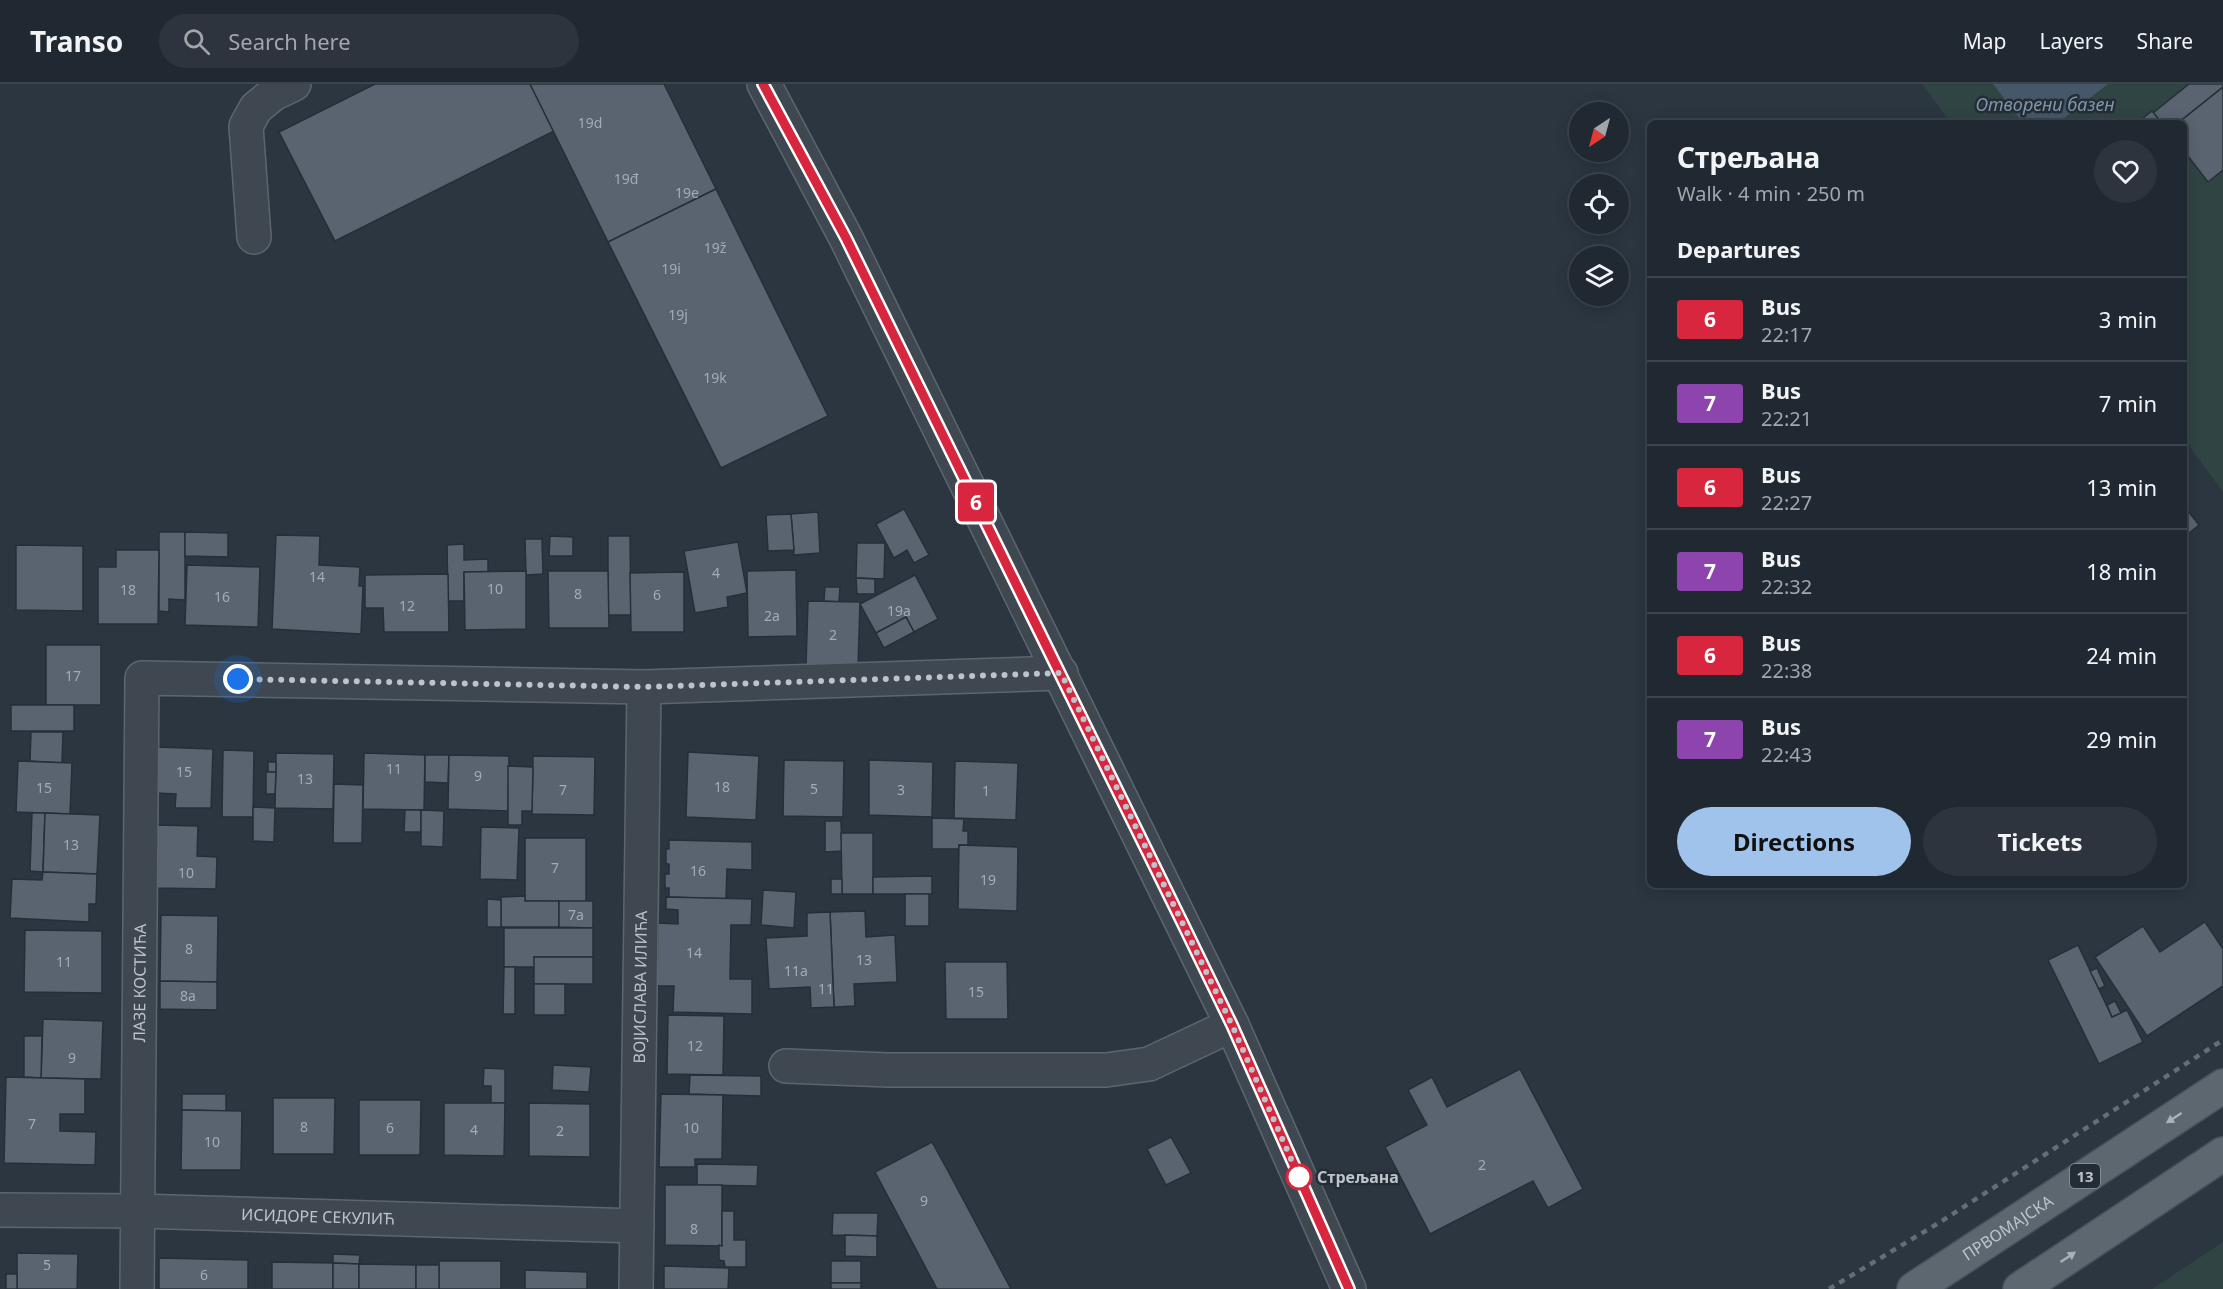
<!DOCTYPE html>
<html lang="en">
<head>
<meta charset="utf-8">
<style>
  body { margin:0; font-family:"Noto Sans",sans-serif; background:#2d343d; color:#f1f3f6; height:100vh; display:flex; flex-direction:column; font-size:22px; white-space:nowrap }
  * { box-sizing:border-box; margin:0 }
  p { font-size:20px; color:#a2a6ab }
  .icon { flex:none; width:33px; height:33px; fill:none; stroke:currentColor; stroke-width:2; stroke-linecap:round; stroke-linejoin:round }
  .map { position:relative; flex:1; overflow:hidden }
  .panel { position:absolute; left:1647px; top:36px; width:540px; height:768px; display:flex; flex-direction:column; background:#202831; border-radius:9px; box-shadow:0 3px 15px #0003,0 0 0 2px #3d444d }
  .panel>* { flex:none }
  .badge { padding:0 12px; border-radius:4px; font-size:21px; line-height:39px }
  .needle { width:39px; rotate:216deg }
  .tools { position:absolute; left:1569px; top:18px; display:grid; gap:12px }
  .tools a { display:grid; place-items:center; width:60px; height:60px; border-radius:50%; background:#202831; box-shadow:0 3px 15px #0003,0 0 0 2px #3d444d; font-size:30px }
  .you { position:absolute; width:30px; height:30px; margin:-15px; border:4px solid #fff; border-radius:50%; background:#1a73e8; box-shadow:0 0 0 9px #1a73e833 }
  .map>.badge { position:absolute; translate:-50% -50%; box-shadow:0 0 0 3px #fff }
  h2 { padding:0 30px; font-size:22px; line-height:54px }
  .round { display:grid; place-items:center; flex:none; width:63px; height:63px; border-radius:32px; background:#2d343d }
  .headline { display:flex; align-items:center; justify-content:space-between; height:102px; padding:0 30px }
  h1 { font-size:28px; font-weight:700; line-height:45px }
  .button { display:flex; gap:12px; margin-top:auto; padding:12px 30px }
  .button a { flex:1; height:69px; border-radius:36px; background:#a0c3ec; color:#111; font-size:24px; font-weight:700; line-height:69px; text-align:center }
  .button a+a { background:#2d343d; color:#f1f3f6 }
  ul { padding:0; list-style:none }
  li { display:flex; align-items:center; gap:18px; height:84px; padding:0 30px; border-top:2px solid #3d444d }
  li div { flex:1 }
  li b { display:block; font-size:22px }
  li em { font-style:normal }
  li .badge { min-width:66px; font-weight:700; text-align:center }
  header { display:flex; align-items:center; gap:36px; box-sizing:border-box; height:84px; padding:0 30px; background:#202831; border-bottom:2px solid #3d444d }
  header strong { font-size:28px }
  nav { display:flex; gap:33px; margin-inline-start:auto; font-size:21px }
  .search { width:420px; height:54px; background:#2d343d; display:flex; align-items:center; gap:15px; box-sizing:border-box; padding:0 21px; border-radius:33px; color:#a2a6ab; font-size:22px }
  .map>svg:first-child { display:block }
  .green { fill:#304444 }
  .water { fill:#455769 }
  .building { fill:#5a6470; stroke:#262f38; stroke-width:1.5 }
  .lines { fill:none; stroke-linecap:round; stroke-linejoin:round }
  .minor-casing { stroke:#5d666e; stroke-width:36 }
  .major-casing { stroke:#49515a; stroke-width:36 }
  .minor { stroke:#3f4851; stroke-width:33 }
  .major { stroke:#5d6770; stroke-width:33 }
  .rail { stroke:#646e79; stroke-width:4.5; stroke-dasharray:6 6; stroke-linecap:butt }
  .oneway { fill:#a9b1b9 }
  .line-casing { stroke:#fff; stroke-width:14 }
  .line { stroke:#d7263d; stroke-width:9 }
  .walk { stroke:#bcc3cb; stroke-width:6; stroke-dasharray:0 10.8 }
  .stop-dot { fill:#fff; stroke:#d7263d; stroke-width:3 }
  .labels { text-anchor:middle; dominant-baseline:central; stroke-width:5; stroke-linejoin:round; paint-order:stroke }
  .number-label { font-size:14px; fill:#a4abb4 }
  .shield { fill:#242d36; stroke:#8e969e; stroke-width:1.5 }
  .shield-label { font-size:15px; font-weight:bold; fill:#bcc3cb }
  .street-label { font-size:16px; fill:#bcc3cb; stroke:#242d36 }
  .stop-label { font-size:16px; font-weight:bold; fill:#bcc3cb; stroke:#242d36; text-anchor:start }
  .water-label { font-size:18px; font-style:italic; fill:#8195aa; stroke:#242d36 }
</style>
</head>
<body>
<header>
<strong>Transo</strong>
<div class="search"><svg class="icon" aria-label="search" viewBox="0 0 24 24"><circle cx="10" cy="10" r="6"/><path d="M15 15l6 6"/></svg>Search here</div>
<nav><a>Map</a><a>Layers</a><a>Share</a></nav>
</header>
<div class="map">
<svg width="2223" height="1205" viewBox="0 0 2223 1205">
  <rect width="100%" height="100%" fill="#2b3641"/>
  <!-- green -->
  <g class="green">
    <path d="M1922,0h301v408l-39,-53v-316h-233z"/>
    <path d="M2223,1158v47h-71z"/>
  </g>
  <!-- water -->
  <path class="water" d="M1993,0h115l-50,39h-35z"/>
  <!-- building -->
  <g class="building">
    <path d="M375,0h155l24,47 -219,110 -56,-109z"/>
    <path d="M530,0h134l52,105 -108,53z"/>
    <path d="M2189,0h34v3l-45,36h-16l-9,-10z"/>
    <path d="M2223,3v83l-15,12 -24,-31v-28h-6z"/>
    <path d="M2152,27l10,12h-25z"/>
    <path d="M716,105l112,227 -107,52 -113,-226z"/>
    <path d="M2184,422l15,19 -15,12z"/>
    <path d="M904,425l25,46 -15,8 -7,-13 -13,8 -18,-34z"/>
    <path d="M818,428l2,41 -26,2 -3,-41z"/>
    <path d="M791,430l3,36 -26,1 -2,-36z"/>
    <path d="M159,448h26v68l-16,-1v13l-10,-1z"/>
    <path d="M185,448l43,1v24l-43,-1z"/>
    <path d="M276,451l44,1 -1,29 41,2 -1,19h4l-2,48 -89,-5z"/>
    <path d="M550,452l23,1v19h-24z"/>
    <path d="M608,452h22l1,79h-23z"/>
    <path d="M525,455h17l1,35 -17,1z"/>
    <path d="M738,458l9,51 -20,4 1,10 -33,6 -11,-62z"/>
    <path d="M857,459h28l-1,36 -28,-1z"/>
    <path d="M464,460v16l24,-1v13h-24v29h-16l-1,-56z"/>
    <path d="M16,461l67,1v65l-67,-1z"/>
    <path d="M116,466h43l-1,74h-60v-57h18z"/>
    <path d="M187,481l73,2 -2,60 -73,-2z"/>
    <path d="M796,486l1,66 -49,1 -1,-66z"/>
    <path d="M526,487v58l-61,1 -1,-58z"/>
    <path d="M548,487h60l1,57h-60z"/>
    <path d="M684,488v60h-53l-1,-59z"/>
    <path d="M448,490l1,58h-65l-1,-24h-18v-33z"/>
    <path d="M915,491l23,44 -24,13 -8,-15 -30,16 -16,-29z"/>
    <path d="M856,494l19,1v15h-18z"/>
    <path d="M825,503h15l-1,15 -15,-1z"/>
    <path d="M808,517l52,1 -2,65 -52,-2z"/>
    <path d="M906,533l8,15 -30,16 -8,-15z"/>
    <rect x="46" y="561" width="55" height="60"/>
    <rect x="11" y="621" width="63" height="26"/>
    <path d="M31,648h32l-1,31 -32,-2z"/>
    <path d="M156,663l57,2 -2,59h-36l1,-14 -21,-1z"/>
    <path d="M223,666l31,1 -1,66h-31z"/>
    <path d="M688,668l71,4 -3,64 -70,-3z"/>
    <path d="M276,669l58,1 -1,55 -58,-1z"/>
    <path d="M364,669l61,2 -1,55 -61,-1z"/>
    <path d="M425,671h24l-1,28 -23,-1z"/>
    <path d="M449,671l60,1 -1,55 -60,-2z"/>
    <path d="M533,672l62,1 -1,58 -62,-1z"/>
    <path d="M784,676l60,1 -1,56 -60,-1z"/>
    <path d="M869,676l64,2 -1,55 -63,-2z"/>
    <path d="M18,677l54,2 -2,51 -54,-2z"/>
    <path d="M955,677l63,2 -2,57 -62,-2z"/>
    <rect x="268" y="678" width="8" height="10"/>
    <path d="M508,682l25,1 -1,44h-10v14h-14z"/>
    <path d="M266,688h10l-1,22h-9z"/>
    <path d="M334,700l29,1 -1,58h-29z"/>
    <path d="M253,723l22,1 -1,34 -21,-1z"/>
    <path d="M405,726h16v22h-17z"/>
    <path d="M421,726l23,1 -1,36 -22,-1z"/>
    <path d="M32,729h13l-2,59 -13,-1z"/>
    <path d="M45,729l55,2 -3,59 -54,-2z"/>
    <path d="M932,734l32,1 -1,12h5v14h-9v4h-27z"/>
    <path d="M825,737h16l1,30 -17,1z"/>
    <path d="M156,741l42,1 -1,30 20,1 -1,32 -61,-1z"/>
    <path d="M481,743l38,1 -2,52 -37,-1z"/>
    <path d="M841,749h32v61h-31z"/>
    <path d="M525,754h61v64l-61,-1z"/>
    <path d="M669,756l83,2v28l-25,-1 -1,30 -57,-2v-9h-4v-14h4v-10h-3v-15h3z"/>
    <path d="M959,761l59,2 -1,64 -59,-2z"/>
    <path d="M43,788l54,2 -1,30h-7v18l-79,-4 2,-39 30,1z"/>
    <path d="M932,792v18h-59v-17z"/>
    <rect x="831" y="795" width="11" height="15"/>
    <path d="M763,806l33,2 -2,36 -33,-3z"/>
    <rect x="905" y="810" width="24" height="32"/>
    <path d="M525,812v5h34v26h-58v-30z"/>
    <path d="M666,813l86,2 -1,26h-20l-1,54h22v35l-79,-2 1,-26h-17l1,-63 20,1v-14l-12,-1z"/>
    <path d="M487,815l14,1v27h-14z"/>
    <path d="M559,817h34v27l-34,-1z"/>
    <path d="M865,827l1,26 29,-2 2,47 -43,2 1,22 -21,1 -4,-95z"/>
    <path d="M830,828l4,95 -23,1 -1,-21 -41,2 -3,-51 41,-2v-23z"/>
    <path d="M161,831l57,1 -1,66 -57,-1z"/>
    <path d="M2205,838l18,27v37l-76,50 -52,-79 48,-31 17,26z"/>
    <path d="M504,844h89v29h-59l1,10h-31z"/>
    <path d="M25,846l77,1v62l-78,-1z"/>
    <path d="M2078,861l34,72 15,-7 16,32 -44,22 -51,-104z"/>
    <rect x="534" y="873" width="59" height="27"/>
    <path d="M945,878h62l1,57h-62z"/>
    <path d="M504,883h11v47h-12z"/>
    <path d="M2097,884l8,18 -6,3 -9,-18z"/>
    <path d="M160,897l57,1v28l-57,-1z"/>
    <rect x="534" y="900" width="31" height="31"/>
    <path d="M2115,917l6,12 -9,4 -5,-12z"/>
    <path d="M668,931l56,1 -1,59 -56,-1z"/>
    <path d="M43,935l60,2 -2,58 -60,-1z"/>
    <path d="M24,952h18l-1,42 -17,-1z"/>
    <path d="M553,981l38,2 -2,25 -37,-2z"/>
    <path d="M484,984l21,1v34h-14v-17h-8z"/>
    <path d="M1520,985l63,120 -35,19 -15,-27 -103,53 -45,-87 42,-22 -19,-35 24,-13 15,30z"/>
    <path d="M690,991l71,1v20l-72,-2z"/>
    <path d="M6,993l79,2v35h-25v17l36,1 -1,33 -91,-2z"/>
    <path d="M182,1010h44v17l-44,-1z"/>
    <path d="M661,1010l62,1 -1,64h-27v8h-36z"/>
    <path d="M273,1014h62l-1,56h-61z"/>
    <path d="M359,1016h62l-1,55h-61z"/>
    <path d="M444,1019h61l-1,53 -60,-1z"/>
    <path d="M529,1019l61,1v53l-61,-1z"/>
    <path d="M182,1026l60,1 -1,59h-60z"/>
    <path d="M1171,1053l20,36 -25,12 -19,-36z"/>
    <path d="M932,1058l17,31 62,116h-74l-62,-117z"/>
    <path d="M697,1080l61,1 -1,21 -60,-1z"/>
    <path d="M665,1101h57v61l-57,-1z"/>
    <path d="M722,1127h12v29h12v27h-21l-1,-6 -5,-1v-15l3,1z"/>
    <path d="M833,1129h45l-1,23 -45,-1z"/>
    <path d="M845,1151l32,1v21l-32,-1z"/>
    <path d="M17,1169l61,1 -1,35h-60z"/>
    <path d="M333,1170l27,1 -1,9 -26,-1z"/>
    <path d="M159,1174l89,2v29h-89z"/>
    <rect x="439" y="1177" width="62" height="28"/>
    <rect x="831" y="1177" width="30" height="22"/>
    <path d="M272,1178l61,1v26h-61z"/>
    <path d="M333,1179l26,1v25h-26z"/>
    <path d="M359,1180l57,1v24h-57z"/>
    <rect x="416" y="1181" width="23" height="24"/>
    <path d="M664,1182l65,2 -1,21h-64z"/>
    <path d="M525,1186l62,2v17h-62z"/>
    <rect x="6" y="1190" width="11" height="15"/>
    <rect x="831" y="1199" width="30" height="6"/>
  </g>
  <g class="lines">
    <!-- minor casing -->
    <g class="minor-casing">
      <g id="minor">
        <path d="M764,0l82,154 386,787 117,264"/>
        <path d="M254,153l-8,-111 10,-18 17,-14 21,-10"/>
        <path d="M786,982l102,4h218l43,-6 83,-39"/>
        <path id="s1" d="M0,1126l137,1 500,15"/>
        <path id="s2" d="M137,1205l5,-611 502,9 417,-14"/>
        <path id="s3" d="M636,1205l8,-602"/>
      </g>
    </g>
    <!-- major casing -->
    <g class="major-casing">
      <g id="major">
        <path id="s4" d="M1914,1205l309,-203"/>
        <path d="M2020,1205l203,-135"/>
      </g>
    </g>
    <!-- minor -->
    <use href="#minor" class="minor"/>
    <!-- major -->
    <use href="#major" class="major"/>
    <!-- rail -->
    <path class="rail" d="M1829,1205l108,-65 286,-184"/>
  </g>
  <!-- one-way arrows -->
  <defs><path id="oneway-solid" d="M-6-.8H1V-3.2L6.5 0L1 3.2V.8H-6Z" transform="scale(1.5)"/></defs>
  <g class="oneway">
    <use href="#oneway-solid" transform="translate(2174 1034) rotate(147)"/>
    <use href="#oneway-solid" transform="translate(2068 1173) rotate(-34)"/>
  </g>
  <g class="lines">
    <!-- line casing -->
    <g class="line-casing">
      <path id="line" d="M763,0l83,154 336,684 50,103 117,264"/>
    </g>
    <!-- line -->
    <use href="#line" class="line"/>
    <!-- walk -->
    <path class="walk" d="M238,595l406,8 417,-14 171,352 67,152"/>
  </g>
  <!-- markers -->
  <circle class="stop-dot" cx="1299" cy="1093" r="12"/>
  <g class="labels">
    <!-- number labels -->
    <g class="number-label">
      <text x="590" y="38">19d</text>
      <text x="626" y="94">19đ</text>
      <text x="687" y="108">19e</text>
      <text x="715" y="163">19ž</text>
      <text x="671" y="184">19i</text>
      <text x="678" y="230">19j</text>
      <text x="715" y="293">19k</text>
      <text x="716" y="488">4</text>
      <text x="317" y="492">14</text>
      <text x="495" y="504">10</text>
      <text x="128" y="505">18</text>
      <text x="578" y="509">8</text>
      <text x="657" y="510">6</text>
      <text x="222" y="512">16</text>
      <text x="407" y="521">12</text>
      <text x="899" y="526">19a</text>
      <text x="772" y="531">2a</text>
      <text x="833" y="550">2</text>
      <text x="73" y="591">17</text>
      <text x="394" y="684">11</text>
      <text x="184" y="687">15</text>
      <text x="478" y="691">9</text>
      <text x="305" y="694">13</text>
      <text x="722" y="702">18</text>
      <text x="44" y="703">15</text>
      <text x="814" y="704">5</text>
      <text x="563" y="705">7</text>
      <text x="901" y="705">3</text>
      <text x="986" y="706">1</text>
      <text x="71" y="760">13</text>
      <text x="555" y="783">7</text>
      <text x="698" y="786">16</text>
      <text x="186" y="788">10</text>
      <text x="988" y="795">19</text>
      <text x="576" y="830">7a</text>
      <text x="189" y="864">8</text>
      <text x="694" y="868">14</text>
      <text x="864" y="875">13</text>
      <text x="64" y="877">11</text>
      <text x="796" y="886">11a</text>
      <text x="826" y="904">11</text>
      <text x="976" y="907">15</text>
      <text x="188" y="911">8a</text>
      <text x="695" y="961">12</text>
      <text x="72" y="973">9</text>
      <text x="32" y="1039">7</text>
      <text x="304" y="1042">8</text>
      <text x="390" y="1043">6</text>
      <text x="691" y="1043">10</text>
      <text x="474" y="1045">4</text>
      <text x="560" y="1046">2</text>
      <text x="212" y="1057">10</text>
      <text x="1482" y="1080">2</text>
      <text x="924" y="1116">9</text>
      <text x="694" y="1144">8</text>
      <text x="47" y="1180">5</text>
      <text x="204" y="1190">6</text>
    </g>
    <!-- shield labels -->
    <rect class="shield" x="2070" y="1080" width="30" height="24" rx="4.5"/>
    <g class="shield-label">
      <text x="2085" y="1092">13</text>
    </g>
    <!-- street labels -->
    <g class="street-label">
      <text stroke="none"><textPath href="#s2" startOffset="306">ЛАЗЕ КОСТИЋА</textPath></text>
      <text stroke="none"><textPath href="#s3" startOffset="302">ВОЈИСЛАВА ИЛИЋА</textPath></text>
      <text stroke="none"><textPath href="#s1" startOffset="318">ИСИДОРЕ СЕКУЛИЋ</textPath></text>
      <text stroke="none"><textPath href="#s4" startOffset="112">ПРВОМАЈСКА</textPath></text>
    </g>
    <!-- stop labels -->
    <g class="stop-label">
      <text x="1317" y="1093">Стрељана</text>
    </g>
    <!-- water labels -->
    <g class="water-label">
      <text x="2045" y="20">Отворени базен</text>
    </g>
  </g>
</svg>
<div class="tools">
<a><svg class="needle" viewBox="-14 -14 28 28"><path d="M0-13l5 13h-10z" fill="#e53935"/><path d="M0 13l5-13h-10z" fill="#a2a6ab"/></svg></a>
<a><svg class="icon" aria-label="locate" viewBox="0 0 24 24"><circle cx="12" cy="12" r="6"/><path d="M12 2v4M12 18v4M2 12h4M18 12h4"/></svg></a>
<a><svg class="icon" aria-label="layers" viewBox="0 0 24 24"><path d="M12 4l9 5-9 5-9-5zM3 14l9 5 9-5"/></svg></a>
</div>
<div class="you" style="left:238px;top:595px"></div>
<b class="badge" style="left:976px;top:418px;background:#d7263d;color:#fff">6</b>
<section class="panel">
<div class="headline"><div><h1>Стрељана</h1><p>Walk · 4 min · 250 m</p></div><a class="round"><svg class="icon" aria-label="heart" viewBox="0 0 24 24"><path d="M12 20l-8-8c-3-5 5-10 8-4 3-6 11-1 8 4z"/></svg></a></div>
<h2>Departures</h2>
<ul>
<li><span class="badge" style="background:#d7263d;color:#fff">6</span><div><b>Bus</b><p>22:17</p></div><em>3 min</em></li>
<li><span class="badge" style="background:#8e44ad;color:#fff">7</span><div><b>Bus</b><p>22:21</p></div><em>7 min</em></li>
<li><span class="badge" style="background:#d7263d;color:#fff">6</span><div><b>Bus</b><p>22:27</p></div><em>13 min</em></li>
<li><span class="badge" style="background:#8e44ad;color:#fff">7</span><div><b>Bus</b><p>22:32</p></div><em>18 min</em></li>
<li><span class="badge" style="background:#d7263d;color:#fff">6</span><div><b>Bus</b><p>22:38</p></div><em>24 min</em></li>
<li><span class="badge" style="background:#8e44ad;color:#fff">7</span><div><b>Bus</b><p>22:43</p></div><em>29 min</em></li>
</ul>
<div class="button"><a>Directions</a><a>Tickets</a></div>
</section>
</div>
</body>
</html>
